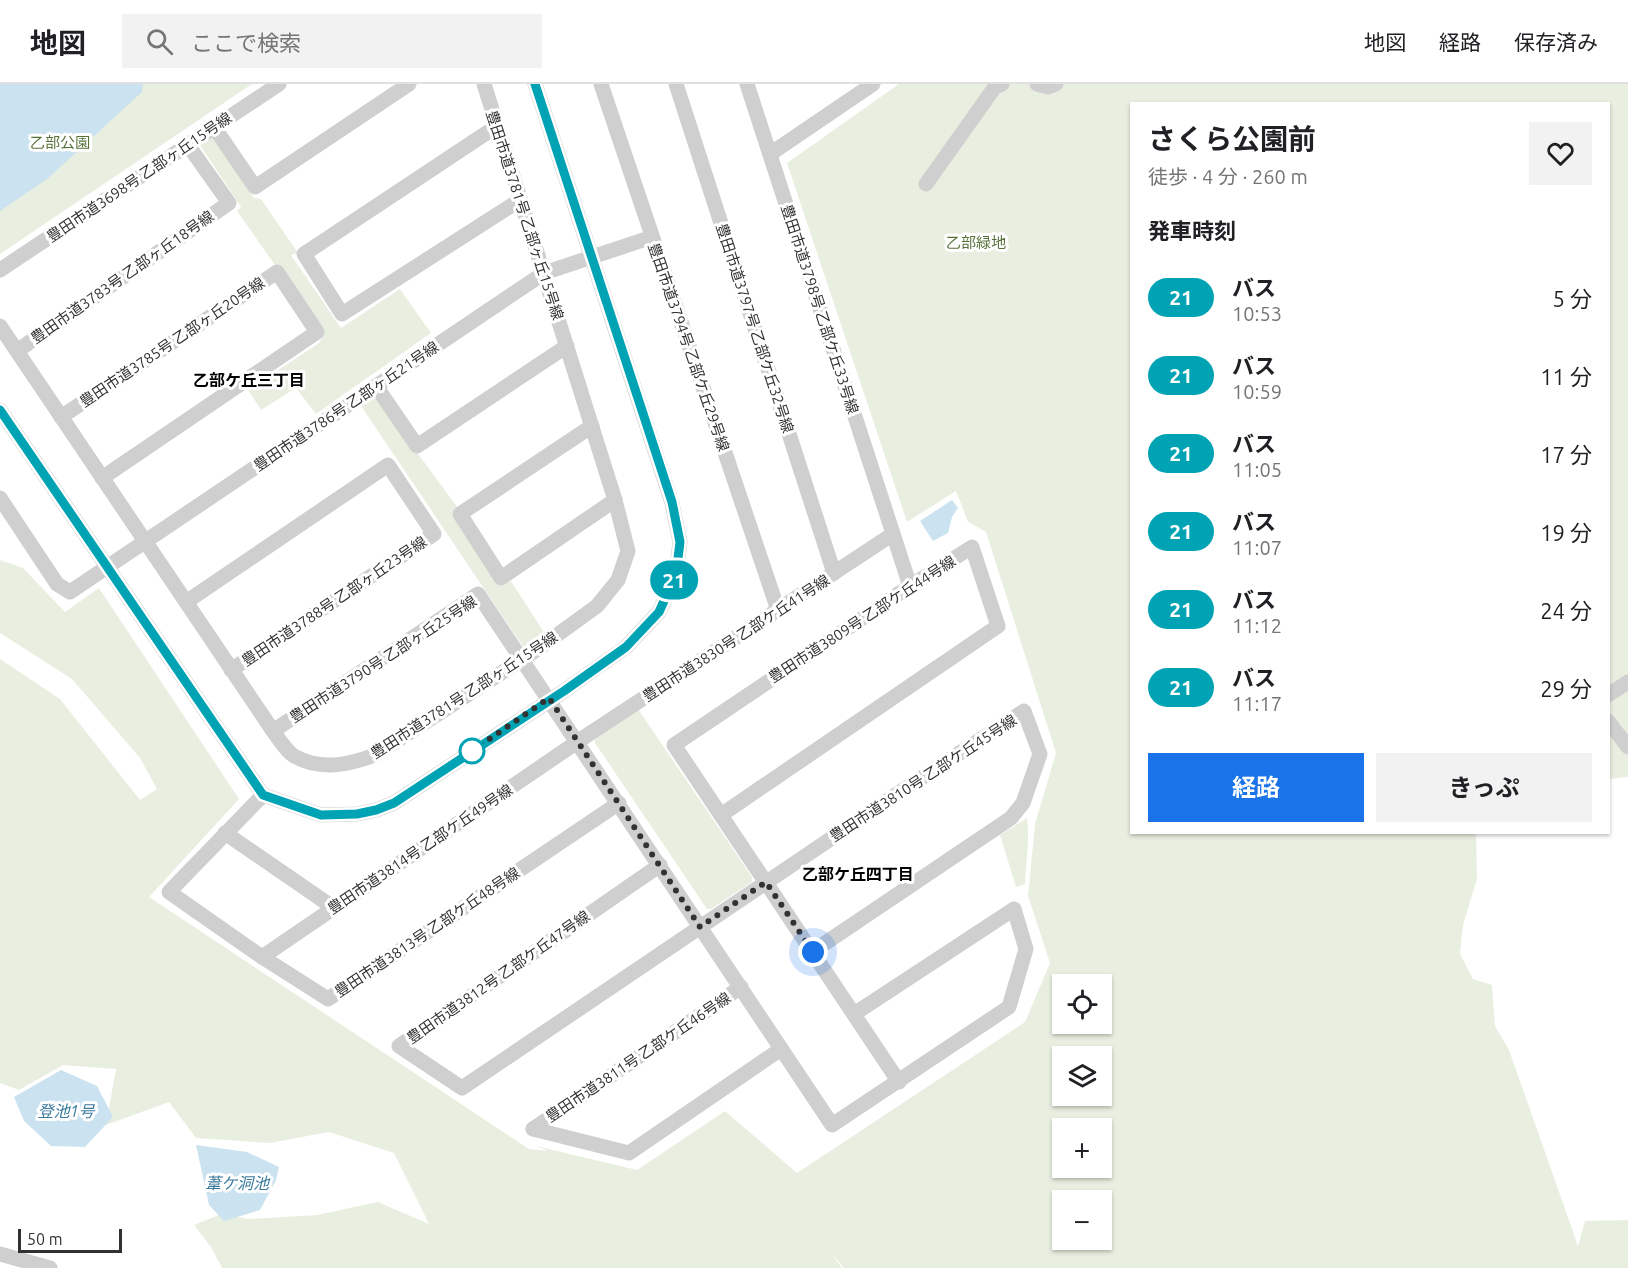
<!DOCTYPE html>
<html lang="ja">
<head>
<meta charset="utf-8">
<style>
  body { margin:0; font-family:Ubuntu,"Noto Sans JP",sans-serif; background:#f2f2f2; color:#202124; height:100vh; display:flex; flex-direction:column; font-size:22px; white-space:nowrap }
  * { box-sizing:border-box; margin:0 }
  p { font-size:20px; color:#757577 }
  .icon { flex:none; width:33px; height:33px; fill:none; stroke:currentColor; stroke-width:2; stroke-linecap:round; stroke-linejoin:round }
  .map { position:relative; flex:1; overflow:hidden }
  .sheet { position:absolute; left:1130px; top:18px; width:480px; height:732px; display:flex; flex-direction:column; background:#fff; border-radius:0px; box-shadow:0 2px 4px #0004 }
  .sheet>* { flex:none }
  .badge { padding:0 12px; border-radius:20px; font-size:21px; line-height:39px }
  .tools { position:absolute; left:1052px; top:890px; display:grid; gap:12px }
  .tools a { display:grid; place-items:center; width:60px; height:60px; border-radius:0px; background:#fff; box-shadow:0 2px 4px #0004; font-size:30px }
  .scale { position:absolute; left:18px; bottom:15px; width:104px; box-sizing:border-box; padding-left:6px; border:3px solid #323232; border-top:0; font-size:16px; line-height:21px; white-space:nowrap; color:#323232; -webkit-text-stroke:4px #fff; paint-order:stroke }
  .you { position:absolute; width:30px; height:30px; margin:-15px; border:4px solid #fff; border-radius:50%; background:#1a73e8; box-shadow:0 0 0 9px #1a73e833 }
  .map>.badge { position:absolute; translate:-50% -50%; box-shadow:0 0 0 3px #fff }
  h2 { padding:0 18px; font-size:22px; line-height:54px }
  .round { display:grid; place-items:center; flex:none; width:63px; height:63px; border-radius:0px; background:#f2f2f2 }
  .headline { display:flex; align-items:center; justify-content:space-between; height:102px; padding:0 18px }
  h1 { font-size:28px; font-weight:700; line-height:45px }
  .action { display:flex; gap:12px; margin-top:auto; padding:12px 18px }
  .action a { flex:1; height:69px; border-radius:0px; background:#1a73e8; color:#fff; font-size:24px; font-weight:700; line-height:69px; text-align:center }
  .action a+a { background:#f2f2f2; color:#202124 }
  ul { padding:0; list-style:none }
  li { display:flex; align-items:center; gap:18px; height:78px; padding:0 18px }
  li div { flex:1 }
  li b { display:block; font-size:22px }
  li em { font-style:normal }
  li .badge { min-width:66px; font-weight:700; text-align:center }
  header { display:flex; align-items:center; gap:36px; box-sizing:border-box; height:84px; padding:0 30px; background:#fff; border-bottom:2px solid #e0e0e0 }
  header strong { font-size:28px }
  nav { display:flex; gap:33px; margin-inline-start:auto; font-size:21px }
  .search { width:420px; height:54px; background:#f2f2f2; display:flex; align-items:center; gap:15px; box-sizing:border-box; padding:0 21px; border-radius:0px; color:#757577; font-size:22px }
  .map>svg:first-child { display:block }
  .green { fill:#e9efe0; fill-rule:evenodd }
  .water { fill:#cbe3f0 }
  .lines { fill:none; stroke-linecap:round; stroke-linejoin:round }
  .minor { stroke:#cfcfcf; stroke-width:15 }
  .line-casing { stroke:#fff; stroke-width:14 }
  .line { stroke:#00a3b4; stroke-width:9 }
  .walk { stroke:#323232; stroke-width:6; stroke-dasharray:0 10.8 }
  .stop-dot { fill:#fff; stroke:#00a3b4; stroke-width:3 }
  .labels { text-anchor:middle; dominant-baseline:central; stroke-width:6; stroke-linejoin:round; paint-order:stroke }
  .park-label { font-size:15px; fill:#57723b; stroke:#fff }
  .street-label { font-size:15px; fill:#323232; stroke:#fff }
  .neighbourhood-label { font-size:16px; font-weight:bold; fill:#000; stroke:#fff }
  .water-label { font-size:16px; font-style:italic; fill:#387a9c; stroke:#fff }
</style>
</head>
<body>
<header>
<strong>地図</strong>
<div class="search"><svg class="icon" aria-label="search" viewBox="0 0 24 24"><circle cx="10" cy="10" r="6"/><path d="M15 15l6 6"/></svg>ここで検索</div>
<nav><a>地図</a><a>経路</a><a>保存済み</a></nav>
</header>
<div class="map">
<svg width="1628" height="1184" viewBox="0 0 1628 1184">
  <rect width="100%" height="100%" fill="#fff"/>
  <!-- green -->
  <g class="green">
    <path d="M0,0h252l-252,170z"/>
    <path d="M899,0h729v693l-20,2v-675h-477v728l345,1 1,46 -14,46 -3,29 13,25 19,6 3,41 14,24 69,196 7,-25 43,-1v48h-784l-15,-17 13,17h-620l-11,-21 -17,-22 27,-11 28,5 68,-4 61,-13 51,22 -35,-71 -65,-21 -59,11 -74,-5 -27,-36 -63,23 10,-56 -53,-4 -44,25 -19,-7v-424l60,40 80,101 17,-11 -17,-31 -68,-79 -72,-46v-73l23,8 42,44 34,-24 140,211 -90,98 380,252 19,2 -12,-5 101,24 88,-59 72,62 228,-151 25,-59 -22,-67 7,-72 21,-71 -70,-221 -18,-10 -12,-31 -49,31 -120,-359zM1062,900h39v39h-39zM1062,972h39v39h-39zM1062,1044h39v39h-39zM1062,1116h39v39h-39z"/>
    <path d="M211,53l5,3 38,58 7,1 37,54 -7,2 50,73 59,-39 31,44 -115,81 -20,-26 -35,22 -13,-20 71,-47 5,-8 -87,-124 4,-4 -41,-62z"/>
    <path d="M376,313l82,111 -6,4 49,74 10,-5 36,56 -23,11 -163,-242z"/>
    <path d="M638,625l114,168v5l-41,27h-4l-112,-166v-4z"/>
    <path d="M1027,734c3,22 -1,43 -2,66l-9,3 -16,-52z"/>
  </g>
  <!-- water -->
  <g class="water">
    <path d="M0,0h143l-1,8 -95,87 -47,32z"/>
    <path d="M952,416l6,8 -6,9 -4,16 -15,8 -13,-20z"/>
    <path d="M61,986l36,16 16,31 -28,30 -34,-1 -27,-25 -10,-24z"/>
    <path d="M196,1061l51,7 32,15 -3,13 -16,30 -36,11 -15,-16z"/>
  </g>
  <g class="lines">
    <!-- minor -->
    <g class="minor">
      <path d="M601,0l177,526"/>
      <path d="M676,0l158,489"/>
      <path d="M747,0l163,502"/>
      <path d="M1037,0l11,3 8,-3"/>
      <path d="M497,42l-193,128 38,60 178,-114"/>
      <path d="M214,43l41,60 154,-103"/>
      <path d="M770,70l103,-70"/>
      <path d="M926,100l69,-97 7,-3"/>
      <path d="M0,186l279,-186"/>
      <path d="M0,242l273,405c6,8 13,20 21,25 27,15 54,9 81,-1l160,-104 62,-45 21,-26 10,-29 -13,-51 -131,-416"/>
      <path d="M17,267l212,-148 -41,-58"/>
      <path d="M376,302l41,60 150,-100"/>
      <path d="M0,326l263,385 58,20 36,-1 19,-4 18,-7 170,-112 62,-44 33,-35 17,-37 4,-33 -8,-39 -137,-419"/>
      <path d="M61,333l216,-145 40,60 -215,146"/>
      <path d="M592,342l-132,88 41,64 114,-78"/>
      <path d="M0,414l57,86 13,8 474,-319 108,-36"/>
      <path d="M186,518l202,-137 46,69 -203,136"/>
      <path d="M1608,611l20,-13"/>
      <path d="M1608,637l20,26"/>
      <path d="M273,647l205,-137 354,531 177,-118 17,-58 -12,-40 -160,105"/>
      <path d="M263,711l-94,97 93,65 66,42 291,-196"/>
      <path d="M721,731l277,-189 -26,-79 -62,39 -236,159c75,113 150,225 225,337"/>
      <path d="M225,749l109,75"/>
      <path d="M660,781l-261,181 63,42 438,-296 124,-81 16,43 -17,49 -12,15 -199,134"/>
      <path d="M262,873l324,-221 307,-202"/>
      <path d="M533,1045l96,24 152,-104"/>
      <path d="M533,1045l208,-142"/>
      <path d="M0,1170l50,14"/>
    </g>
  </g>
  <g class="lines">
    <!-- line casing -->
    <g class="line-casing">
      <path id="line" d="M0,326l263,385 58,20 36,-1 19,-4 18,-7 170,-112 62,-44 33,-35 17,-37 4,-33 -8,-40 -137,-418"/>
    </g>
    <!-- line -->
    <use href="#line" class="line"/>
    <!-- walk -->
    <path class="walk" d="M472,667l77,-53 151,229 66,-45 47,70"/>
  </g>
  <!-- markers -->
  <circle class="stop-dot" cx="472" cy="667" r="12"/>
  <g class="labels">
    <!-- park labels -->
    <g class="park-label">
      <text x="60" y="58">乙部公園</text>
      <text x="976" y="158">乙部緑地</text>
    </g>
    <!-- street labels -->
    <g class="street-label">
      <text transform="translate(139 93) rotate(-34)">豊田市道3698号 乙部ヶ丘15号線</text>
      <text transform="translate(525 131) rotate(72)">豊田市道3781号 乙部ヶ丘15号線</text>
      <text transform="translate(122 193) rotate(-35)">豊田市道3783号 乙部ヶ丘18号線</text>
      <text transform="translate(820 225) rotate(72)">豊田市道3798号 乙部ケ丘33号線</text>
      <text transform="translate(755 244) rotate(72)">豊田市道3797号 乙部ケ丘32号線</text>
      <text transform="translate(172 258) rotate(-34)">豊田市道3785号 乙部ヶ丘20号線</text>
      <text transform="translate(689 263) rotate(71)">豊田市道3794号 乙部ケ丘29号線</text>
      <text transform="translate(346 322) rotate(-34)">豊田市道3786号 乙部ヶ丘21号線</text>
      <text transform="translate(334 517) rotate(-34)">豊田市道3788号 乙部ヶ丘23号線</text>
      <text transform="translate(862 535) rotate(-33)">豊田市道3809号 乙部ケ丘44号線</text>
      <text transform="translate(736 554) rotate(-33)">豊田市道3830号 乙部ケ丘41号線</text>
      <text transform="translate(383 575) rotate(-33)">豊田市道3790号 乙部ヶ丘25号線</text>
      <text transform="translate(464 611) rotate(-33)">豊田市道3781号 乙部ヶ丘15号線</text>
      <text transform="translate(923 694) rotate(-33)">豊田市道3810号 乙部ケ丘45号線</text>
      <text transform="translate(420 765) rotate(-34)">豊田市道3814号 乙部ケ丘49号線</text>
      <text transform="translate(427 848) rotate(-34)">豊田市道3813号 乙部ケ丘48号線</text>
      <text transform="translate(498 893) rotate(-35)">豊田市道3812号 乙部ケ丘47号線</text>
      <text transform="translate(638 973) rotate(-34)">豊田市道3811号 乙部ケ丘46号線</text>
    </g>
    <!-- neighbourhood labels -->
    <g class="neighbourhood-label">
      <text x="249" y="296">乙部ケ丘三丁目</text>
      <text x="858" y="790">乙部ケ丘四丁目</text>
    </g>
    <!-- water labels -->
    <g class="water-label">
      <text x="66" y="1027">登池1号</text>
      <text x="237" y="1099">葦ケ洞池</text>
    </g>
  </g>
</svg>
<div class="tools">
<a><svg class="icon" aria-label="locate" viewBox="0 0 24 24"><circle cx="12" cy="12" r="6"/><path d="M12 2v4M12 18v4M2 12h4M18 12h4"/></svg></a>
<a><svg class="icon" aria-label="layers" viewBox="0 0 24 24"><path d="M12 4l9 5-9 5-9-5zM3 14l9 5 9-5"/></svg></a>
<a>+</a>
<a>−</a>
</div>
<div class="scale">50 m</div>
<div class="you" style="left:813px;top:868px"></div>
<b class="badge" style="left:674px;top:496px;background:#00a3b4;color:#fff">21</b>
<section class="sheet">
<div class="headline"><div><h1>さくら公園前</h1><p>徒歩 · 4 分 · 260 m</p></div><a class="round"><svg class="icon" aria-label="heart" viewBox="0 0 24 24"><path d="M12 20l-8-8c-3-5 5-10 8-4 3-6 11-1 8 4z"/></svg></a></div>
<h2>発車時刻</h2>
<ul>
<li><span class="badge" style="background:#00a3b4;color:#fff">21</span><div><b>バス</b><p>10:53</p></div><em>5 分</em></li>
<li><span class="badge" style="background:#00a3b4;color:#fff">21</span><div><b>バス</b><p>10:59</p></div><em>11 分</em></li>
<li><span class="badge" style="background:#00a3b4;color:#fff">21</span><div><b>バス</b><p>11:05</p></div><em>17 分</em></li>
<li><span class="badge" style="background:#00a3b4;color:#fff">21</span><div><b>バス</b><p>11:07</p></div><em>19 分</em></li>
<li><span class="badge" style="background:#00a3b4;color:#fff">21</span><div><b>バス</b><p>11:12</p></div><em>24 分</em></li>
<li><span class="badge" style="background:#00a3b4;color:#fff">21</span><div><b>バス</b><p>11:17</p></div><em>29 分</em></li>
</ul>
<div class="action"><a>経路</a><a>きっぷ</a></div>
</section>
</div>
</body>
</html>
